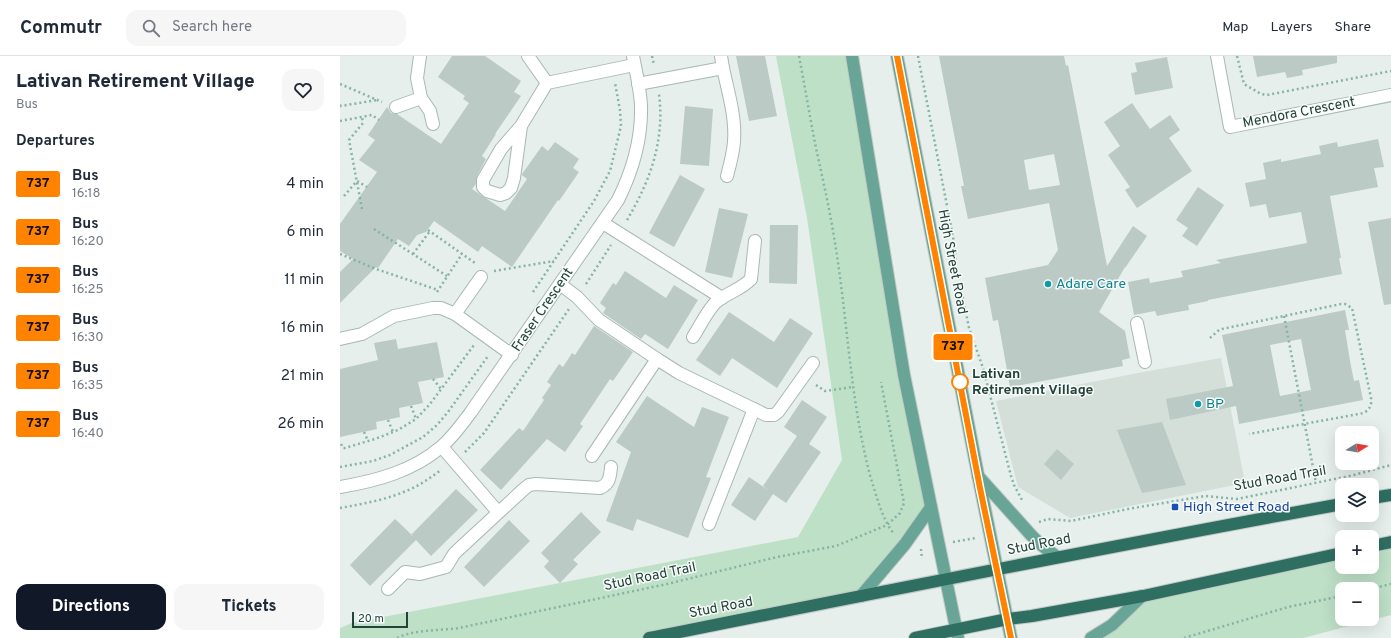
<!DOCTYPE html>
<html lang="en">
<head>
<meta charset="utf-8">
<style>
  body { margin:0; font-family:Overpass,sans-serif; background:#f6f6f7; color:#1f2937; height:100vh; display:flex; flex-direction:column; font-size:15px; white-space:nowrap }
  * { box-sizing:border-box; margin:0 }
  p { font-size:13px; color:#747a83 }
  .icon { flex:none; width:22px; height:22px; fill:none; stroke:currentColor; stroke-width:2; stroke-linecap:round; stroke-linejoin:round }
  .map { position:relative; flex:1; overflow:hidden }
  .details { display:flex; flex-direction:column; background:#fff; width:340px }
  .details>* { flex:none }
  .badge { padding:0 8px; border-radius:3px; font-size:14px; line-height:26px }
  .needle { width:26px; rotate:79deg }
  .fabs { position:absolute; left:995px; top:370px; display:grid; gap:8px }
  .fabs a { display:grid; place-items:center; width:44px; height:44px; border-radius:8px; background:#fff; box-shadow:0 4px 16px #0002; font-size:20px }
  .scale { position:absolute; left:12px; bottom:10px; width:56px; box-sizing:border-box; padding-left:4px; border:2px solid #24423a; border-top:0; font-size:11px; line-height:14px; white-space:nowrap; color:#24423a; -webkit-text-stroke:3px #f7fbf9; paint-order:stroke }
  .map>.badge { position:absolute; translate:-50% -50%; box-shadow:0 0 0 2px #fff }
  h2 { padding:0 16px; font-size:15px; line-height:36px }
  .round { display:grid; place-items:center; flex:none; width:42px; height:42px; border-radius:12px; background:#f6f6f7 }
  .headline { display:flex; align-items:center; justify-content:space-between; height:68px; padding:0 16px }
  h1 { font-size:19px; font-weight:800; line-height:30px }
  .cta { display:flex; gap:8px; margin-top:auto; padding:8px 16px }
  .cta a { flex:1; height:46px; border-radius:12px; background:#111827; color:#fff; font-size:16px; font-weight:800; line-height:46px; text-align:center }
  .cta a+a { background:#f6f6f7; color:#1f2937 }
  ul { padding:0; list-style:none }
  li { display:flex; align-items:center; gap:12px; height:48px; padding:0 16px }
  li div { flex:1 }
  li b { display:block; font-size:15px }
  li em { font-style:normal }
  li .badge { min-width:44px; font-weight:700; text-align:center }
  header { display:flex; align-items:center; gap:24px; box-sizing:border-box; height:56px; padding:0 20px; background:#fff; border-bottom:1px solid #e0e1e3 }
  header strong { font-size:19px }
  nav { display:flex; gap:22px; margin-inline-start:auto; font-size:14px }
  .search { width:280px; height:36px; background:#f6f6f7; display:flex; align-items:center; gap:10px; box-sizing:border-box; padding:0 14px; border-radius:12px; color:#747a83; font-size:15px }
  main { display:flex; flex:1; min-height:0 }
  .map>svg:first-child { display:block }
  .built { fill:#d4dfda }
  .green { fill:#bee0c7; fill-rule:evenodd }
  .building { fill:#bbcac4; fill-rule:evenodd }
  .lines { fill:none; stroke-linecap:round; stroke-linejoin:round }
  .minor-casing { stroke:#a8b8b2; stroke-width:14 }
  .major-casing { stroke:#c2cac8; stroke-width:14 }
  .highway-casing { stroke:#c2cac8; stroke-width:14 }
  .path { stroke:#85b3a5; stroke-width:2.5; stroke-dasharray:2 3; stroke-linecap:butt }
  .minor { stroke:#fff; stroke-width:12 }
  .major { stroke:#69a596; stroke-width:12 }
  .highway { stroke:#2e6f62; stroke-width:12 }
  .line-casing { stroke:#fff; stroke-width:9 }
  .line { stroke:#ff8200; stroke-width:6 }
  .culture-dot { fill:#0f9aa8; stroke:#f7fbf9; stroke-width:1.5 }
  .stop-dot { fill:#fff; stroke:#ff8200; stroke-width:2 }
  .transit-dot { fill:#1a4fb4; stroke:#f7fbf9; stroke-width:1.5 }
  .labels { text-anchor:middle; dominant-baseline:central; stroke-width:3; stroke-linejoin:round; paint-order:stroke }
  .street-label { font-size:14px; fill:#24423a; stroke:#f7fbf9 }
  .culture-label { font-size:14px; fill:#0d838f; stroke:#f7fbf9; text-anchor:start }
  .stop-label { font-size:14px; font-weight:bold; fill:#24423a; stroke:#f7fbf9; text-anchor:start }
  .transit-label { font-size:14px; fill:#164399; stroke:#f7fbf9; text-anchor:start }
</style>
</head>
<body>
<header>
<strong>Commutr</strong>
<div class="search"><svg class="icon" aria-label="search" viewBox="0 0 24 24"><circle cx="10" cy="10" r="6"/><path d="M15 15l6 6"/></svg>Search here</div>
<nav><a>Map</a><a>Layers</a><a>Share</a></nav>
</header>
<main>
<section class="details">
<div class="headline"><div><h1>Lativan Retirement Village</h1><p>Bus</p></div><a class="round"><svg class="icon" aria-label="heart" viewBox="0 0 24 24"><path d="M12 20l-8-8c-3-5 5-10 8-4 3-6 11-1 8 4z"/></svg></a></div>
<h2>Departures</h2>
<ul>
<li><span class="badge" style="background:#ff8200;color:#111">737</span><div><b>Bus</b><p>16:18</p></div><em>4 min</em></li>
<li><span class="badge" style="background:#ff8200;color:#111">737</span><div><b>Bus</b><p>16:20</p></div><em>6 min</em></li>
<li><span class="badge" style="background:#ff8200;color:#111">737</span><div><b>Bus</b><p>16:25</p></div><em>11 min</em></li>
<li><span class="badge" style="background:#ff8200;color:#111">737</span><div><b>Bus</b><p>16:30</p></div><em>16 min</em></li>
<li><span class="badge" style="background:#ff8200;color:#111">737</span><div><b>Bus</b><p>16:35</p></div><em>21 min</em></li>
<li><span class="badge" style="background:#ff8200;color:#111">737</span><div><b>Bus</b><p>16:40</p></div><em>26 min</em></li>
</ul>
<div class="cta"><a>Directions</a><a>Tickets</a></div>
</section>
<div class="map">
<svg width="1051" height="582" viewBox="0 0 1051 582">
  <rect width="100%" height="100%" fill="#e6efeb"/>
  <!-- built -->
  <path class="built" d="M881,302l24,125 -175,35 -52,-31 -22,-86 147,-29z"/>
  <!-- green -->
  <g class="green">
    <path d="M436,0h76l79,451 -70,89 -212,42h-309v-10l12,-5 446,-86 44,-77 -35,-242z"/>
    <path d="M1051,486v73l-88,23h-212l51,-42 200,-43v14h30v-21zM1002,533h30v30h-30z"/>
  </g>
  <!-- building -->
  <g class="building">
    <path d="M112,0h33l36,25 -7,11 7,4 -26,38h1l-14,22 4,3 -9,17 -1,8 -4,5 33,22 22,-32 -5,-4v-1l20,-28 6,5 7,-9 24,17 -6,9 6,4 -20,29 -1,-1 -46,67 -30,-21 -4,6 -44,-31 -8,11 -9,3 -8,11 -11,-7 -20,29 -2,-1 -36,36v-31l13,-13 -13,-8v-27l37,-52 -18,-12 16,-20 -7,-5 19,-28 4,6 6,1 44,30 28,-41 -6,-4 2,-3 -27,-19z"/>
    <path d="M396,0h29l12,60 -28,5z"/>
    <path d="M599,0h125l2,10 2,-1 39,201 26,-40 14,10 -22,32v-1l-26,45 26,19 5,27 -8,2 1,6 -113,21 -12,-67 -5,1 -8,-43 63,-13 10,-15 -9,-47 -81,16 -7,-33h3zM714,98l6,31 -31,5 -5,-30z"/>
    <path d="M913,0h84v7l-35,7 1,5 -16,3 -2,-6 -28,5z"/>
    <path d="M827,1l6,31 -38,7 -4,-22 6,-1 -2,-9z"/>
    <path d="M792,47l18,26 20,-14 10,15 -11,8 23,33 -55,37 -12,-18 5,-3 -22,-32 12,-9 -16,-24z"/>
    <path d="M345,50l28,3 -4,57 -29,-2z"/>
    <path d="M1038,83l6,28 -10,1 4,19 -48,9 11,62h-2l3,16 -134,26v1l-20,4 1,5 -17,3 -15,3 -2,-5 -21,4 -6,-33 21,-4 1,5 33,-6 -2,-6 40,-8 -5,-3 91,-17 -6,-31 -32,6 -3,-14 -16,3 -5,-24 21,-4 -3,-16 18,-4v3l40,-8 -2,-8 18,-4 1,5z"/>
    <path d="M340,119l25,14 -31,58 -25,-14z"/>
    <path d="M858,131l26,18 -27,41 -15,-10 6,-8 -12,-8z"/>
    <path d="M379,152l29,6 -16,64 -27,-6z"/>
    <path d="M1051,162v86l-7,1 -16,-83z"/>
    <path d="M430,169h28l-1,59 -28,-1z"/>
    <path d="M285,215l41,27 8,-13 24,15 -30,49 -23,-15 -4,5 -38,-26 3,-5 -6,-5 13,-20 3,2z"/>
    <path d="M1005,254l4,20h-4l5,31 4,20 5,-1 4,20 -124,24 -3,-18 -66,14 -4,-21 67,-13 -11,-51zM961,283l10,51 -31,6 -10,-51z"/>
    <path d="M389,256l45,30 16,-24 23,15 -36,55 -45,-30 -12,18 -24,-16z"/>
    <path d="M254,270l39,26 -20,29 -3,-2 -30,45 3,2 -18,26 -18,-13 -46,51 -21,-20 39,-42 4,3 21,-31 -2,-2 9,-13 -4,-3 12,-18 4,3 9,-14 3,2z"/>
    <path d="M56,283l2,10 39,-7 7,35 -26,5 5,21 -24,5 1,9 -24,5 1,7 -37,8v-68l38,-9 -4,-17z"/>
    <path d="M307,340l47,31 8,-20 27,10 -23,60 5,1 -23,60 -51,-19 -4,12 -27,-10 25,-69 -15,-10z"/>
    <path d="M462,344l25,17 -18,27 12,8 -35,51 -13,-9 -18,27 -24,-16 18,-28 19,13 -5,-4 34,-50 -13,-9z"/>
    <path d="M822,366l24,63 -44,8 -25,-63z"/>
    <path d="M717,393l17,15 -13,16 -17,-16z"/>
    <path d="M116,433l22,21 -47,46 -15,-16 -46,46 -20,-21 45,-46 19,18 -3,-2z"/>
    <path d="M241,456l20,20 -28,28 5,4 -18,19 -16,-16 5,-6 -8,-8z"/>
    <path d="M169,464l21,21 -46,46 -20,-20z"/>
  </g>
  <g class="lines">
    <!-- minor casing -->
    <g class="minor-casing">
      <g id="minor">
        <path d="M80,0l-3,22 4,20"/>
        <path d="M188,0l19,27"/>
        <path d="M877,0l13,71 161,-32"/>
        <path d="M383,12c5,24 13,49 11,74 -1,12 -4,23 -7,34"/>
        <path d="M298,28l85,-16 -2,-12"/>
        <path d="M56,51l25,-9 9,13 3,13"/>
        <path d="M181,70l-20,23 -18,31v7l4,4 13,4 6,-2 5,-5 3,-10 7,-52 26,-43 87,-18"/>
        <path d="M263,167l119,75"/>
        <path d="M220,228l17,13 22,23 58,39 22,14 87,42h8l4,-3 35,-49"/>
        <path d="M115,258l26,-37"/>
        <path d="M797,267l8,39"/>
        <path d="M353,281c7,-11 14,-26 23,-35 11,-9 26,-13 35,-23l4,-38"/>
        <path d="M0,283l22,-5 32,-18 39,-8h8l14,6 57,41"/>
        <path d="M102,391l56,65"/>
        <path d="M252,400l65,-97"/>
        <path d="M0,431c36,-6 73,-16 101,-40 12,-10 21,-23 30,-35l147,-212c15,-30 24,-62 23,-95 -1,-17 -5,-33 -8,-49"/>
        <path d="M369,468l45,-115"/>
        <path d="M48,533l17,-17 15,2 26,-7 8,-13 4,-4 66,-61 5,-4 7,-1 64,4c10,-4 10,-12 11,-21"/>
      </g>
    </g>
    <!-- major casing -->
    <g class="major-casing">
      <g id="major">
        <path d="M512,0l52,319 54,263"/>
        <path d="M557,0l81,419 33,163"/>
        <path d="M638,420l53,59 9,9 17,13"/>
        <path d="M521,540l44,-52 26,-37"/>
        <path d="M751,582l21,-13 30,-29"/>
      </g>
    </g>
    <!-- highway casing -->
    <g class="highway-casing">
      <g id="highway">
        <path d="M1032,442l19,-3"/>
        <path d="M1032,490l19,-4"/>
        <path d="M309,582c231,-46 461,-92 693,-134"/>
        <path d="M575,582l93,-19 24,-3 111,-20 199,-43"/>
      </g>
    </g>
    <!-- path -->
    <g class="path">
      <path d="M312,0l2,9"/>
      <path d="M459,0c6,31 11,62 17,92 7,32 14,63 19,95 13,79 15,158 36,236 6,18 11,40 23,55"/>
      <path d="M578,0l36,186 2,22 13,64 14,40 28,108 3,9 8,15"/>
      <path d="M897,0l7,28 17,10 6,1 124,-24"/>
      <path d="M0,28l42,18"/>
      <path d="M0,49l1,1 36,-6"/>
      <path d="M0,65l32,-6 7,5"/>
      <path d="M4,140l13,-15 10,6"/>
      <path d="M22,153l-13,-69 14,-17 -1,-6"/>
      <path d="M287,164c23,-39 38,-79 32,-126"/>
      <path d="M34,173l73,47"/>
      <path d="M88,174l47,33"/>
      <path d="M0,198l36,15 62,21"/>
      <path d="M73,198l17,-23"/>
      <path d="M154,215l60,-10"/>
      <path d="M246,228l25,-39"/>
      <path d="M97,236l25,-38"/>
      <path d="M193,236l61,-91 16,-30 11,-45 -1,-16 -5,-27"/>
      <path d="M944,260l32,167"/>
      <path d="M870,282l9,-8 3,-1 119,-25h4l7,4 19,90c1,7 -1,11 -7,15l-115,21"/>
      <path d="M93,323l8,10"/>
      <path d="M476,329l9,6 28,-4"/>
      <path d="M71,350l5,13"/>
      <path d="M48,364l5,12"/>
      <path d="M24,376l4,9"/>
      <path d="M1,388l2,4h2l30,-9 23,-9 18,-11 14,-15 44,-59"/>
      <path d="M125,396l19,-19 85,-124"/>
      <path d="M0,411l33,-6 17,-6 33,-18 14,-12 11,-13 40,-56"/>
      <path d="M0,452c22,-4 45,-8 66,-17 13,-5 24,-13 35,-21"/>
      <path d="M699,466l9,-3 23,2 57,-12 77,-13 32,3 117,-24 37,-10"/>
      <path d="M613,486l23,-4"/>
      <path d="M581,493l1,10"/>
      <path d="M1030,533l21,-5"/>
      <path d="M57,582c19,-9 41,-7 62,-10l208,-44 110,-27 59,-11 51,-21 13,-12 4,-10 -23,-121"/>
      <path d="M844,582l104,-31 54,-11"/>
    </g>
    <!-- minor -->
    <use href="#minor" class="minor"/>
    <!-- major -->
    <use href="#major" class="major"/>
    <!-- highway -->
    <use href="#highway" class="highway"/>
  </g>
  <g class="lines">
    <!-- line casing -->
    <g class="line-casing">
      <path id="line" d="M557,0l83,432 31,150"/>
    </g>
    <!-- line -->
    <use href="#line" class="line"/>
  </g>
  <!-- markers -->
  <g class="culture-dot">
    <circle cx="708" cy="228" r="4"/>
    <circle cx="858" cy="348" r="4"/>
  </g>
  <circle class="stop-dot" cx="620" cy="326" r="8"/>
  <rect class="transit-dot" x="831" y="447" width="8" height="8" rx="2"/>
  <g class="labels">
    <!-- street labels -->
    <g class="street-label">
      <text transform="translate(959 57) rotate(-11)">Mendora Crescent</text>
      <text transform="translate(612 206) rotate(79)">High Street Road</text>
      <text transform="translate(203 254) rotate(-56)">Fraser Crescent</text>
      <text transform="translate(940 423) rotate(-10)">Stud Road Trail</text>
      <text transform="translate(699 489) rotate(-11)">Stud Road</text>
      <text transform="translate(310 521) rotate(-12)">Stud Road Trail</text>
      <text transform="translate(381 552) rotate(-11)">Stud Road</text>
    </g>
    <!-- culture labels -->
    <g class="culture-label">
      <text x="716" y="228">Adare Care</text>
      <text x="866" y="348">BP</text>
    </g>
    <!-- stop labels -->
    <g class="stop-label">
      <text x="632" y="318">Lativan<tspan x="632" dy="16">Retirement Village</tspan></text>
    </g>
    <!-- transit labels -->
    <g class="transit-label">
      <text x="843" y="451">High Street Road</text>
    </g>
  </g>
</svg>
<div class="fabs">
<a><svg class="needle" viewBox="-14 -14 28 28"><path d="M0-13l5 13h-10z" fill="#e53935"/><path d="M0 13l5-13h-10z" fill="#747a83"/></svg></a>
<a><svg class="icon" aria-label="layers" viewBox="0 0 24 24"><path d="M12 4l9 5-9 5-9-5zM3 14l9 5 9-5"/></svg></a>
<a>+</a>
<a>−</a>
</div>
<div class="scale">20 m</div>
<b class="badge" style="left:613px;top:291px;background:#ff8200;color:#111">737</b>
</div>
</main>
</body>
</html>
